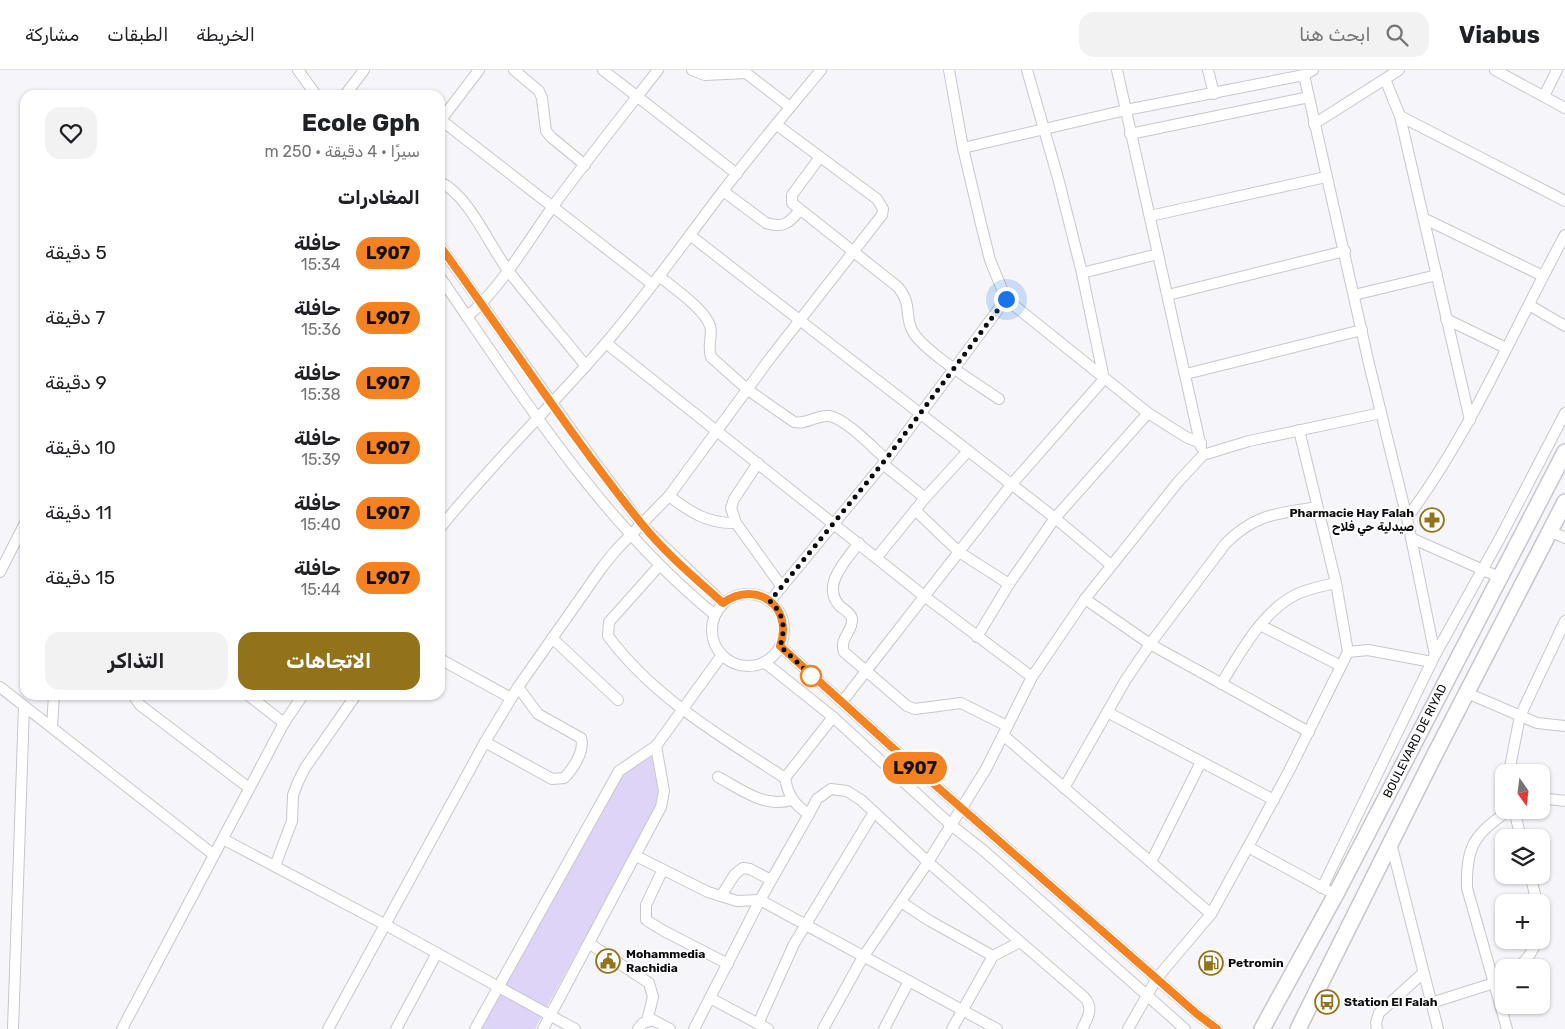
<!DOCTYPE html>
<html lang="ar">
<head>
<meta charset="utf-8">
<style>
  body { margin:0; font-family:Rubik,"Noto Sans Arabic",sans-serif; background:#f2f2f2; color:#202124; direction:rtl; height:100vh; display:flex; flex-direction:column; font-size:19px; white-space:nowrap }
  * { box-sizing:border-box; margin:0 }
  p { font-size:16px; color:#757577 }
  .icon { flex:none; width:28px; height:28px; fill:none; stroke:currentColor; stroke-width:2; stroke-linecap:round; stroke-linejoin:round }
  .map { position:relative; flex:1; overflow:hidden; direction:ltr }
  .panel { position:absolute; left:20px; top:20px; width:425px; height:610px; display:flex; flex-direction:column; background:#fff; border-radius:15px; box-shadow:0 1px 4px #0004; direction:rtl }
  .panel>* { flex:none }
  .badge { padding:0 10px; border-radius:16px; font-size:18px; line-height:32px }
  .needle { width:32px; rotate:166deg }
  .controls { position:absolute; left:1495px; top:694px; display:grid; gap:10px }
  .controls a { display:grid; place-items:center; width:55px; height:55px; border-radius:10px; background:#fff; box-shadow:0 1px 4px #0004; font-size:25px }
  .you { position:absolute; width:25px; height:25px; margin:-12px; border:4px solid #fff; border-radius:50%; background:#1a73e8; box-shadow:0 0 0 8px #1a73e833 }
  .map>.badge { position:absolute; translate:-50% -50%; box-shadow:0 0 0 2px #fff }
  h2 { padding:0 25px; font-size:19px; line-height:45px }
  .round { display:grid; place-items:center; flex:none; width:52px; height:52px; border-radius:15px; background:#f2f2f2 }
  .overview { display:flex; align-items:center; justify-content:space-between; height:85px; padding:0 25px }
  h1 { font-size:24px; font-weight:700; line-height:38px }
  .button { display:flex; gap:10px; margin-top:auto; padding:10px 25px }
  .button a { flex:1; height:58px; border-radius:15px; background:#93731a; color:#fff; font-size:20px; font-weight:700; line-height:58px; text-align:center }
  .button a+a { background:#f2f2f2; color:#202124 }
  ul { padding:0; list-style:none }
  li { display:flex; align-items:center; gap:15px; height:65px; padding:0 25px }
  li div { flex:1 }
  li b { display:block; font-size:19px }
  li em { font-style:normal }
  li .badge { min-width:55px; font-weight:700; text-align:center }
  header { display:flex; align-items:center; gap:30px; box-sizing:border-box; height:70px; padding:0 25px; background:#fff; border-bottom:1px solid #e0e0e0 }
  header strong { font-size:24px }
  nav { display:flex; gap:28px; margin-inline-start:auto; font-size:18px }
  .search { width:350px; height:45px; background:#f2f2f2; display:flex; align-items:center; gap:12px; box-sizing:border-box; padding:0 18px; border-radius:15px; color:#757577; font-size:19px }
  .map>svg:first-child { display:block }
  .green { fill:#ddd4f7 }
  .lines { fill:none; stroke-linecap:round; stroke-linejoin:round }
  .minor-casing { stroke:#c8c6cb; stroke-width:12 }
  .secondary-casing { stroke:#c8c6cb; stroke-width:18 }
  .minor { stroke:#fff; stroke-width:10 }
  .secondary { stroke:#fff; stroke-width:15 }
  .line-casing { stroke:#fff; stroke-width:11 }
  .line { stroke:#f58220; stroke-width:8 }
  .walk { stroke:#0c0b0d; stroke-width:5; stroke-dasharray:0 9 }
  .stop-dot { fill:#fff; stroke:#f58220; stroke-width:2.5 }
  .labels { text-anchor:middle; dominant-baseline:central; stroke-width:4; stroke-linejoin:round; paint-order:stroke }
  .poi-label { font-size:12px; font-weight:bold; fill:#0c0b0d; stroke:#fff; text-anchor:start }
  .street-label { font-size:12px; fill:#0c0b0d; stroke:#fff }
</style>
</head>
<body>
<header>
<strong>Viabus</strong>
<div class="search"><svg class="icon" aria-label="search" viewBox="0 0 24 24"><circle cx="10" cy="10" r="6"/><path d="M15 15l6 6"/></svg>ابحث هنا</div>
<nav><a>الخريطة</a><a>الطبقات</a><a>مشاركة</a></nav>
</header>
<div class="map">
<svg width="1565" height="959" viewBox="0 0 1565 959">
  <rect width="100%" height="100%" fill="#f6f5fa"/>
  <!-- green -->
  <path class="green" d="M652,676l9,53 -126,230h-57l142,-266z"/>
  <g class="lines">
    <!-- minor casing -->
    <g class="minor-casing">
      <g id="minor">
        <path d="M298,0l18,25"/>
        <path d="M514,0l25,21 3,7 4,33 5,6 34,28"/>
        <path d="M603,0l134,104"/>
        <path d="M692,0l13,5 41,-2 44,34"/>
        <path d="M949,0l14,78 18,76 9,36 16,39 142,114 38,24 15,6"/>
        <path d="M1117,0l84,377"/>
        <path d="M1208,0l6,24"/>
        <path d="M1495,0l70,38"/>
        <path d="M1304,5l65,289 38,154 28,137"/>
        <path d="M1385,9l15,37 70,304"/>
        <path d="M345,25l19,-25"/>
        <path d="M1544,26l13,-26"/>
        <path d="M1400,46l165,85"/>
        <path d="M441,50l211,164"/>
        <path d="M440,51l39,-51"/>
        <path d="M1314,54l85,-54"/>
        <path d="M1130,64l179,-37"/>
        <path d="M963,78l163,-38 178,-35 9,-5"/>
        <path d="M820,87l-28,38v8l106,84c15,19 6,27 14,43 9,20 67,55 87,69"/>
        <path d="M440,112c30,14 50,66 70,91 24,31 51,62 76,93"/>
        <path d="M723,121l43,32c16,5 23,1 33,-12"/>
        <path d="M1150,146l176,-39"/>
        <path d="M1425,149l118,57"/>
        <path d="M691,166l364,282 56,47"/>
        <path d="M440,176l143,200 59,79 81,78"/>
        <path d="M1082,203l76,-19"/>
        <path d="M659,206c14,12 45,32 51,50 3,9 -3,20 1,31l37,33 46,32c12,3 22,-7 35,-6 16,2 44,32 57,43"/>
        <path d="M440,207c82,119 162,246 275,338"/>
        <path d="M1168,225l177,-44"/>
        <path d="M1354,225l83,-20"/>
        <path d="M1529,235l36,21"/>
        <path d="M467,247c34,-30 58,-71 84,-108 34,-47 71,-93 107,-139"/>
        <path d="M1446,249l60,29"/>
        <path d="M606,273l318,253 108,81"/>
        <path d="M1186,304l176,-44"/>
        <path d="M758,393l-24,36 -3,9 5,15 46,64"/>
        <path d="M883,394l42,34"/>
        <path d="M669,426c21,16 39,28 67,27"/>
        <path d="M915,440l44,42 50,32"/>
        <path d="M1407,448c65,-87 106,-188 158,-283"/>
        <path d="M440,458c52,-65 111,-121 165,-184 42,-49 79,-102 118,-153 31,-41 65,-81 98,-121"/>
        <path d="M1550,461l15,7"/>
        <path d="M1411,468l88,39"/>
        <path d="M859,473c-12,16 -38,42 -20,62 4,5 12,7 13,14 1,13 -13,19 -8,33l63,54 8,3 46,-6 46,23"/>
        <path d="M877,487l48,-59 43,-47"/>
        <path d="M659,496l-50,56 -1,14c46,62 114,101 177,142l48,-61"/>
        <path d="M0,502l25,-49"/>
        <circle cx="748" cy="560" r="36"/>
        <path d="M1085,529l65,45 159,88"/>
        <path d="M770,531l113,-137 123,-165"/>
        <path d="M1260,555l81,41"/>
        <path d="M977,567l32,-53 46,-66 93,-105"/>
        <path d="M552,568l66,62"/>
        <path d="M780,576l115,104 302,264 20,15"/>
        <path d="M1348,582l20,-2 64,12"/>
        <path d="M440,589l71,39"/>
        <path d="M764,592l69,55 118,108 32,25 202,179"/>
        <path d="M1221,614c20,-32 40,-71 74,-89 12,-6 27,-9 41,-12"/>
        <path d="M0,617l214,168"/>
        <path d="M1467,623l70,30 28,3"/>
        <path d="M133,625l7,10 109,83"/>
        <path d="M248,625l36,28"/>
        <path d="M842,632l169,-217 93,-106 -22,-106 -24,-95 -31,-108"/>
        <path d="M1107,642l167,88"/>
        <path d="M52,657l2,-32"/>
        <path d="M1003,665l208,179"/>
        <path d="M485,672l67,37 12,-1c9,-9 21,-27 17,-40l-43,-24 -20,-27"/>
        <path d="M1509,702l11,-56 45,-95"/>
        <path d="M718,707c24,13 46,31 74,23"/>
        <path d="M1064,718l61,-107 25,-37 76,-101c30,-30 52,-29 91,-36"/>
        <path d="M1541,728l24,3"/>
        <path d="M1514,740l7,28"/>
        <path d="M809,744l8,-15 14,-10 16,2 14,9 67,62 156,135c10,10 4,21 -2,32"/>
        <path d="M223,769l161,85 191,105"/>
        <path d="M1391,773l47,186"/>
        <path d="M1248,777l41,-76 59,-119 -12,-69 -37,-153"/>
        <path d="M636,786l72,36 29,9 23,-1 237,129"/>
        <path d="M1151,792l50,-100"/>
        <path d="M275,796l17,-45 1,-26 5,-13 7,-14 51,-73"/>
        <path d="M662,801l-16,34v15l18,11 64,33"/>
        <path d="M1530,805l7,27"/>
        <path d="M1322,818l113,-233 65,-117 65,-125"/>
        <path d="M721,826l14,-22 8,-6 7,1 21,11"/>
        <path d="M901,832l29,19 63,35 -41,73"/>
        <path d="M590,874l59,39 4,14 -6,24"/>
        <path d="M993,886l27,-14"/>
        <path d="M1518,898l11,-12 9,-16"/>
        <path d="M710,928l58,31"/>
        <path d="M1431,933l63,-20 10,-5"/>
        <path d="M758,954l36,-80 80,-132"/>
        <path d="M13,959l11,-323"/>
        <path d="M122,959l162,-306 19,-28"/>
        <path d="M328,959l157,-287 33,-55 85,-121 14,-17 52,-53 102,-139 111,-142 1,-6 -6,-10 -100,-74"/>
        <path d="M396,959l41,-76"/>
        <path d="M475,959l144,-258 37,-25 66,-91"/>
        <path d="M543,959l118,-222 3,-16 -8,-45"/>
        <path d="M638,959l5,-6 10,-3 17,9"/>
        <path d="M694,959l66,-129 49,-86c-15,-9 -21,-19 -24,-36"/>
        <path d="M823,959l40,-72 65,-95 58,-93 46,-92 53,-78 93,-117 25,-27 46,-14 132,-28"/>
        <path d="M884,959l25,-48"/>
        <path d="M1128,959l29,-51 54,-64 37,-67 79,43"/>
        <path d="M1377,959l-1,-6 3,-10 44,-40"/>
        <path d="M1507,959l-40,-141c-1,-44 8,-53 42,-78"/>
      </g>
    </g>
    <!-- secondary casing -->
    <g class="secondary-casing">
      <g id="secondary">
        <path d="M1262,959l74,-135 229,-442"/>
        <path d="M1298,959l136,-273 131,-254"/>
      </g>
    </g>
    <!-- minor -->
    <use href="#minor" class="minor"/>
    <!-- secondary -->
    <use href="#secondary" class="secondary"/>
  </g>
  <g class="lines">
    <!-- line casing -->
    <g class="line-casing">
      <path id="line" d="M440,176c67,92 130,189 201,277 24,30 54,55 82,80 34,-24 71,4 57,43l115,104 302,264 20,15"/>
    </g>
    <!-- line -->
    <use href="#line" class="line"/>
    <!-- walk -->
    <path class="walk" d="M811,606l3,2 -34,-32c6,-18 4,-32 -10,-45l116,-142 120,-160"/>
  </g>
  <!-- icons -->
  <defs>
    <g id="pharmacy-ring" transform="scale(1.25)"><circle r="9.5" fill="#fff" stroke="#93731a" stroke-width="1.5"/><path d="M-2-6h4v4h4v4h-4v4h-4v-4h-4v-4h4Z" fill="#93731a"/></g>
    <g id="civic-ring" transform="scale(1.25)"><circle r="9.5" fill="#fff" stroke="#93731a" stroke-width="1.5"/><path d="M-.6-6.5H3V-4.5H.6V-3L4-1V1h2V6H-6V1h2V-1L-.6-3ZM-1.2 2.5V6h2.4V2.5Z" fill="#93731a"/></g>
    <g id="fuel-ring" transform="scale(1.25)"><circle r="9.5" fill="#fff" stroke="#93731a" stroke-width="1.5"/><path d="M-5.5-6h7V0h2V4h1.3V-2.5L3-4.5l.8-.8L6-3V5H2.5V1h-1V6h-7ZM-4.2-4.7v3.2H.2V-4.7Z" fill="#93731a"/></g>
    <g id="bus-ring" transform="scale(1.25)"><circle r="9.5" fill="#fff" stroke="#93731a" stroke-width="1.5"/><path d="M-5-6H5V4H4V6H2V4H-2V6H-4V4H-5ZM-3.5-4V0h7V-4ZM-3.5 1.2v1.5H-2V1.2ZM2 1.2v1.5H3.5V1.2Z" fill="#93731a"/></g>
  </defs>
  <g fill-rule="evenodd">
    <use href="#pharmacy-ring" x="1432" y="450"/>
    <use href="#civic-ring" x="608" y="891"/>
    <use href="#fuel-ring" x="1211" y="893"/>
    <use href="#bus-ring" x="1327" y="932"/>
  </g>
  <!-- markers -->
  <circle class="stop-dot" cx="811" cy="606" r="10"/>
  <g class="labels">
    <!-- poi labels -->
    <g class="poi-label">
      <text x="1414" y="443" text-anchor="end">Pharmacie Hay Falah<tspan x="1414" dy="14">صيدلية حي فلاح</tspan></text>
      <text x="626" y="884">Mohammedia<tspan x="626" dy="14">Rachidia</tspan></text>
      <text x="1228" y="893">Petromin</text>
      <text x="1344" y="932">Station El Falah</text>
    </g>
    <!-- street labels -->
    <g class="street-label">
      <text transform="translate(1415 671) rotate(-63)">BOULEVARD DE RIYAD</text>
    </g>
  </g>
</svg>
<div class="controls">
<a><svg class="needle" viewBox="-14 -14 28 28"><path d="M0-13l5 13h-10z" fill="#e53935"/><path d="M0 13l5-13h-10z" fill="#757577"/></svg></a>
<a><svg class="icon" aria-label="layers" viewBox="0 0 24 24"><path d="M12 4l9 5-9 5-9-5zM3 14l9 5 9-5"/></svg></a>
<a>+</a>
<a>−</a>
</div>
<div class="you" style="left:1006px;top:229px"></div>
<b class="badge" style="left:915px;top:698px;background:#f58220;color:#111">L907</b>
<section class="panel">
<div class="overview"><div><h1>Ecole Gph</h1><p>سيرًا · 4 دقيقة · 250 m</p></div><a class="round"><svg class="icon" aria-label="heart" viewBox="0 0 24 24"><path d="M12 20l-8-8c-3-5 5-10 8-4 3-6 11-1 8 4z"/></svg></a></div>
<h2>المغادرات</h2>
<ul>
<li><span class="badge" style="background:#f58220;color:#111">L907</span><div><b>حافلة</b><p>15:34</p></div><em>5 دقيقة</em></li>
<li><span class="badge" style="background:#f58220;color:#111">L907</span><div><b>حافلة</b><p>15:36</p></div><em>7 دقيقة</em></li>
<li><span class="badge" style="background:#f58220;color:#111">L907</span><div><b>حافلة</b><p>15:38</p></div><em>9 دقيقة</em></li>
<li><span class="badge" style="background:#f58220;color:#111">L907</span><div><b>حافلة</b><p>15:39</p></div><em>10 دقيقة</em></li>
<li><span class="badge" style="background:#f58220;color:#111">L907</span><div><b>حافلة</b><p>15:40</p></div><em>11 دقيقة</em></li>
<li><span class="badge" style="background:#f58220;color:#111">L907</span><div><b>حافلة</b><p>15:44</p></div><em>15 دقيقة</em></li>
</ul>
<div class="button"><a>الاتجاهات</a><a>التذاكر</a></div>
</section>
</div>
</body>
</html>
